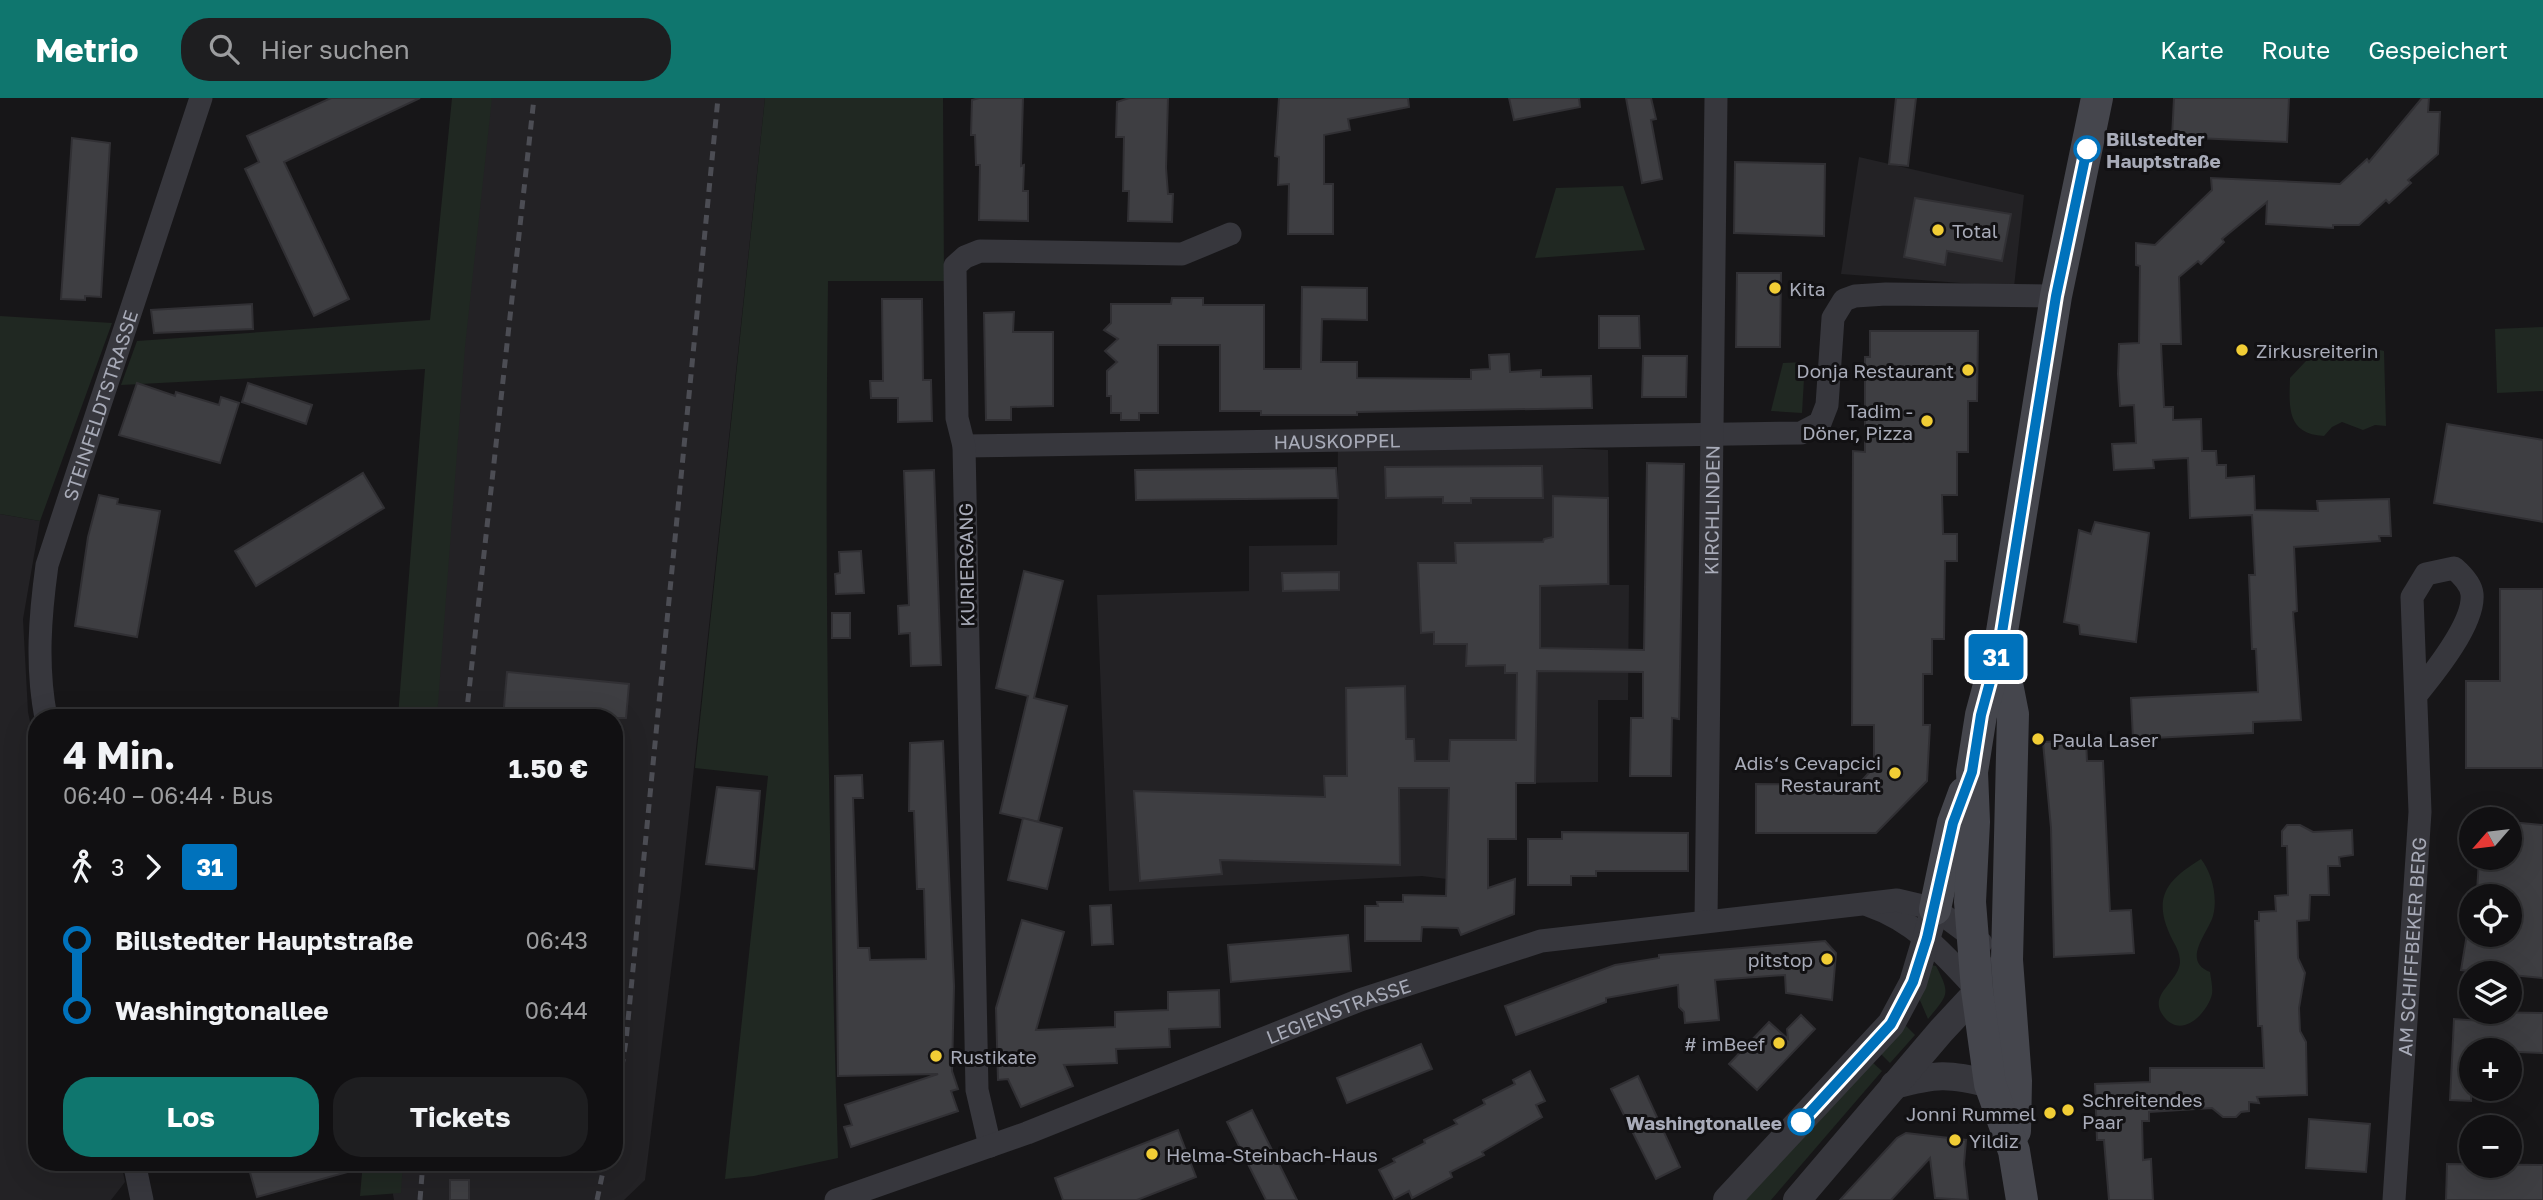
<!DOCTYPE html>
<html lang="de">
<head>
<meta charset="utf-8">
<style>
  body { margin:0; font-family:"Golos Text",sans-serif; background:#1e1e20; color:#f1f3f6; height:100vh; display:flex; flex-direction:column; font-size:26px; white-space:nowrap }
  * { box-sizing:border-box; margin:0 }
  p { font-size:23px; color:#9c9d9f }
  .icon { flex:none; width:38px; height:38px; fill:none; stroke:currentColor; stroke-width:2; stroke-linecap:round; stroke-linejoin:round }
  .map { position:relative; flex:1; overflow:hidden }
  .drawer { position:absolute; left:28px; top:611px; width:595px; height:462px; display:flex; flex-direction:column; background:#111012; border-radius:28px; box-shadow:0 7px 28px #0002,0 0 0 2px #303032 }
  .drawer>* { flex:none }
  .badge { padding:0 14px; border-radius:5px; font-size:24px; line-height:46px }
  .needle { width:46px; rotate:242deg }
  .buttons { position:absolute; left:2459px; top:709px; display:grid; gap:14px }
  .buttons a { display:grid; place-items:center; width:63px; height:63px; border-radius:50%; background:#111012; box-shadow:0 7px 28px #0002,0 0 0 2px #303032; font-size:35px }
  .map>.badge { position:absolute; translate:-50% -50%; box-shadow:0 0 0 4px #fff }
  .legs { display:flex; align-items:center; gap:10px; height:77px; padding:0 35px; font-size:23px }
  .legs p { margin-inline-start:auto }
  .summary { display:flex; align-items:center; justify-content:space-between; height:119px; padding:0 35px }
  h1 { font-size:38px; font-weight:700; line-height:52px }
  .cta { display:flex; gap:14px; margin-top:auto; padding:14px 35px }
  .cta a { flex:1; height:80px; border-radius:28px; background:#0f766e; color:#fff; font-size:28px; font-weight:700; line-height:80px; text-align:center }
  .cta a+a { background:#1e1e20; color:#f1f3f6 }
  ul { padding:0 35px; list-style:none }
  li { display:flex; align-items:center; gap:24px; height:70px; font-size:26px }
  li i { display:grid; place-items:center; width:10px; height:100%; margin:0 9px; background:currentColor }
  li i::after { content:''; width:18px; height:18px; margin:-9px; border:5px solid; border-radius:50%; background:#111012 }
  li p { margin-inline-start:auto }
  li:first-child i { background:linear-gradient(#0000 50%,currentColor 0) }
  li:last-child i { background:linear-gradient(currentColor 50%,#0000 0) }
  header { display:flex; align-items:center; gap:42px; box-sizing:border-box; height:98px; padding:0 35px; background:#0f766e; color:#fff }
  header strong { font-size:33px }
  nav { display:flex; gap:38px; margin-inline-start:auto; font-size:24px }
  .search { width:490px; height:63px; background:#1e1e20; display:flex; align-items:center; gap:18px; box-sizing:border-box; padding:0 24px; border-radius:28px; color:#9c9d9f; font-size:26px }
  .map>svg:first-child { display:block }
  .built { fill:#232225 }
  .green { fill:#202822 }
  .building { fill:#3e3e42; stroke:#313034; stroke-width:2 }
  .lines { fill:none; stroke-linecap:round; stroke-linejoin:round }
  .minor { stroke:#37373d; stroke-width:23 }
  .tertiary { stroke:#37373d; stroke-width:28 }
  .secondary { stroke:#45464d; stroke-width:32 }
  .rail { stroke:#4c4d54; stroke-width:5; stroke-dasharray:9 7; stroke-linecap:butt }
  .line-1-casing { stroke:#fff; stroke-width:16 }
  .line-1 { stroke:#0072bc; stroke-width:10 }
  .stop-1-dot { fill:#fff; stroke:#0072bc; stroke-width:3.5 }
  .poi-dot { fill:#f1cd35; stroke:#121113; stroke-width:2.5 }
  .labels { text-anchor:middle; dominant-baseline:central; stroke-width:6; stroke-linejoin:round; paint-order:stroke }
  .stop-label { font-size:19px; font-weight:bold; fill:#a8abb8; stroke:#121113; text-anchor:start }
  .poi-label { font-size:19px; fill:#a8abb8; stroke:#121113; text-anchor:start }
  .street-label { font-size:19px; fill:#a8abb8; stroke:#121113 }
</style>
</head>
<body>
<header>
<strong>Metrio</strong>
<div class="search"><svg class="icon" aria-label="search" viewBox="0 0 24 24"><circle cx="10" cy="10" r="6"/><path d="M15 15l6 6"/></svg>Hier suchen</div>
<nav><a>Karte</a><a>Route</a><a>Gespeichert</a></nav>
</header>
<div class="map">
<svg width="2543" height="1102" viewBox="0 0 2543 1102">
  <rect width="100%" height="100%" fill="#171618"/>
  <!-- built -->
  <g class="built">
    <path d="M487,0h278l-84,792 -36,290 -21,20h-230l-7,-38h227v-444l-190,-1z"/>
    <path d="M1859,59l165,38 -10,92 -173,-13z"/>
    <path d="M1357,341l251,11 2,135h19l-1,115h-30v82l-82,1 -1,56h-35l-33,40 -25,-3 -313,15 -12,-296 152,-4v-45l88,-1 1,-105z"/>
    <path d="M0,416l40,7 -17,98 5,93 9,43v407h84l4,20 -14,18h-111z"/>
  </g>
  <!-- green -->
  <g class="green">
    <path d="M452,0h40l-27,249 -28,370h-39l27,-348 -304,16 16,-44 293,-21z"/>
    <path d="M765,0h178l1,183h-116c-4,292 1,585 10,877l-84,18 -29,3 43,-403 -73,-8z"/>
    <path d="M1623,88l22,64 -110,8 21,-70z"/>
    <path d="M0,218l112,7 -72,198 -40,-7z"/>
    <path d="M2543,229v64l-46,2 -2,-64z"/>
    <path d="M2338,249h29l17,4 2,75 -11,-1 -12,5 -21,-8 -10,5 -8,9c-37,-2 -35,-28 -34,-58l16,-17z"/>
    <path d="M1805,264l-3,51 -31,-2 12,-48z"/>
    <path d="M2201,761c11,14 17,38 12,57 -5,17 -32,45 -3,56 1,7 3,16 2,22 -4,18 -29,45 -47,24 -20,-23 14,-35 15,-56 0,-10 -5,-17 -9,-25 -19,-40 -4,-57 30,-78z"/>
    <path d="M1931,867l5,1c15,29 12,28 -8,53l-9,-21z"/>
    <path d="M1903,925l12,12 -25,28 -9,-9z"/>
    <path d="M1872,964l10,9 -111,129h-32z"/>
    <path d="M363,1064h40l-2,31 -41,3z"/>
  </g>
  <!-- building -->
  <g class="building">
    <path d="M331,0h89l-136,64 65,137 -35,17 -69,-147 14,-7 -12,-26z"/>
    <path d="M979,0h44l-2,68 3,-1 -1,26h5v30l-49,-1 1,-55h-4l-1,-30h-4l1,-35z"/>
    <path d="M1129,0h39l-2,70 2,26h5l-1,28 -44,-1 1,-30h-6l1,-54h-8l1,-35z"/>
    <path d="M1279,0h129l1,9 -61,12 2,11 -26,5v49h9v50h-45l1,-50 -11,1 1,-28 -4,-1z"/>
    <path d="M1509,0h70l1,9 -66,13z"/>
    <path d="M1626,0h25l5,21 -5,1 11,59 -20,4z"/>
    <path d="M1896,0h20l-8,68 -19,-2z"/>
    <path d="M2174,0h115l-2,44 -115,-5z"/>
    <path d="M2422,0h7l-1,14h12l-2,42 -30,26 3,3 -22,20 -3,-3 -27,25h-26v3l-67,-4 1,-22 -45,37 2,3 -23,22 -3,-3 -19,16 2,67h-20l3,63h9v13l28,-1 1,32h14l1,14h9v13l28,-2 1,34 63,1 -1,-10 72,-2 2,37h-12l1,5 -86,6 3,64 -4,1 8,108 -48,2v11l-120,6 -2,-41 127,-6 -2,-43h-4l-3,-74h6l-3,-60 -62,3 -2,-60 -35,2 1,8 -40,2 -2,-26 24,-1 -2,-38 -14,1 -2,-32 1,-30 20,-1 1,-77 -4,-1v-22l19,2 57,-55 -1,-12 129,6 27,-25 2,3z"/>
    <path d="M72,40l38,5 -9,154 -16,-1v4l-24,-1z"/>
    <path d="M1735,64l90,2 -1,72 -90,-3z"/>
    <path d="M1915,100l96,16 -9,47 -55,-10 -2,14 -41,-8z"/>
    <path d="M1737,175h44l-1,74h-44z"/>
    <path d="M1302,189l65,1v32l-45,-1 -1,43h36v16l114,1v-9l19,-1 -1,-14 20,-1 1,18 31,-2v7l50,-1 1,32 -179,3 -56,1v3h-96v-4h-41v-66h-62v68h-19v7h-18v-7h-10v-17h-4v-25l10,-9 -12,-11 13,-12 -14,-9 7,-7v-19h60l1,-6h31v7h61v64h37z"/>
    <path d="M882,201h40l1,81h8l1,41 -34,1v-24h-27l-1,-17h13z"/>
    <path d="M252,206l1,25 -99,4 -3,-23z"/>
    <path d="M1014,214l-1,20h40v74l-42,1v13h-25l-2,-107z"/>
    <path d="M1599,218h40l1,32h-41z"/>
    <path d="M1870,233h108l-1,70h-9v51h-11v43h-15l1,39h14v27h-12l-1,78h-12v35h-9v51h7l-3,56 -51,52h-120v-49l102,1 16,-18v-42h-22l1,-274 12,1v-95h5z"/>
    <path d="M1643,258h44l-1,41h-44z"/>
    <path d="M137,285l38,13 1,-4 43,13 2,-8 18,6 -19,60 -101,-28z"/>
    <path d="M248,285l64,22 -6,19 -64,-22z"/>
    <path d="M2447,326l96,16v82l-109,-19z"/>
    <path d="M1647,365l37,1 -5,255 -7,-1 -1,58h-41l1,-58h12v-46l-106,-1 -2,112h-19v56h-28v49l27,-9 -1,35 -53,21 -3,-7 -36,-1 -1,14h-56v-35h13l-1,-4h26v-7l43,1 3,-108h-50l1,77 -180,-5 2,14 -82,7 -6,-90 191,6 -1,-21h23l-1,-88 59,-2 1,53h8l1,22h34l1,-21h66l1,-67h-12v-8l-39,1 1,-22h-33v-12l-13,1 -3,-70h38l-1,-20 88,-1 1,-3 9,-2v-41l55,2v86l-68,2v62l104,2z"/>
    <path d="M1542,368l1,32h-72v5h-28v-6l-57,1 -1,-31z"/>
    <path d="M1336,370l2,30 -202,2 -1,-30z"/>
    <path d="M934,372l7,195 -30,1 -1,-33 -11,1 -1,-28 11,-1 -5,-134z"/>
    <path d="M363,375l21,35 -128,78 -21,-35z"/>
    <path d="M99,397l19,4 -1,5 43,7 -23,126 -62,-11 13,-89z"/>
    <path d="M2095,424l54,11 -13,109 -56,-8 -1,-9 -15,-3 15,-92 12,4z"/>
    <path d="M861,453l3,42 -28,1 -1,-20 5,-1 -1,-21z"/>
    <path d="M1024,473l39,10 -29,117 33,8 -29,116 -38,-9 28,-117 -32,-8z"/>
    <path d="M1339,474v18l-56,1 -1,-18z"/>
    <path d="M2500,491h43v179h-77v-87h34z"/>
    <rect x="832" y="515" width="18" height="25"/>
    <path d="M507,574l122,12 -3,34h-123z"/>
    <path d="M2086,642l1,21h16l7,150 21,-1 3,43 -80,4 -3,-129 -8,-86z"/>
    <path d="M943,643l11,245 -2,85 6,18 -7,2 7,20 -107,36 -7,-20 8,-2 -7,-20 93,-31 -100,2 -3,-300 27,-1 1,23h-10l5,150h11l1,12 56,-1 -2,-70h-7l-3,-78h-5l1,-68z"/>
    <path d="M717,689l43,4 -6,78 -48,-5z"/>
    <path d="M1023,720l39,10 -15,61 -39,-9z"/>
    <path d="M2510,724l33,3v153l-82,-8 6,-36h43v-39l-33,-2 2,-35h31z"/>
    <path d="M2287,727h13l13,7 39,-2 1,25 -14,2 1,9h-12l1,29h-19l-1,25 -12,1 1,37 7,15 -6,35 1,23 6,11 1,53 -50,2 2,6 -10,-1v9l-8,1 -5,5h-13l-11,-9 -63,4v9h-7l1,39 8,-1 2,41h-44l-5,-60h-7l-2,-56 55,-2v-14h114l-2,-42h-4l-3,-105h4v-9l17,-1 -1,-15 13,-1 -1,-49h-5v-15z"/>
    <path d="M1562,734l126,1v38h-92v5h-25v9h-43v-46h34z"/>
    <path d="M1111,807l2,39 -21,1 -2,-39z"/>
    <path d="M1022,822l42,12 -28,98 79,-3v-15l53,-2v-18l51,-2 1,37 -51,2 1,18 -54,2 1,14 -53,2 9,21 -52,21 -13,-28 -10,1 -2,-72z"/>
    <path d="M1348,837l3,36 -120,11 -3,-37z"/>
    <path d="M1825,843l11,12 -4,47 -46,-7 -1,-18 -70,5 4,40 -34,3 -1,-11 -5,-5 -1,-22 -72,13v4l-90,33 -11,-29 110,-41 44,-7v-3z"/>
    <path d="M2482,914l61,1v40l-72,-3v51l-21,-1 4,-81 28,2z"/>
    <path d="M1801,917l14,14 -58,61 -28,-26 40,-42 19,17 -1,-10z"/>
    <path d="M1421,946l11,25 -85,34 -10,-25z"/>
    <path d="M1530,973l15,30 -9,4 6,12 -60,35 2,3 -34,17 2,5 -40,21 -3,-7 -15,8 -15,-29 16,-8 -2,-3 32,-16 -1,-3 33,-16 -3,-4 31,-16 -2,-4 32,-16 -2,-4z"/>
    <path d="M1638,978l42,91 -24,12 -45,-90z"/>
    <path d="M1252,1012l45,90h-31l-39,-78z"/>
    <path d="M2309,1021l61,5 -4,48 -60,-4z"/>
    <path d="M1178,1032l18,47 -59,23h-74l-8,-22z"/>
    <path d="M1906,1035l60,7 -2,24 4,36 -33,-2 -5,-40 -39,42h-51l57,-62z"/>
    <path d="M247,1064h114l1,6 -105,29z"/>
    <path d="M2447,1066l96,1v35h-97z"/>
    <rect x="450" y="1082" width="19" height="20"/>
  </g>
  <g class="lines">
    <!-- minor -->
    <g class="minor">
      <path id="s1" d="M964,348l837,-13 19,-10 7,-18 6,-87 11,-18 11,-4 31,-2 170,2"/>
      <path id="s2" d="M46,620c-10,-52 -6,-102 1,-153l154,-467"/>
      <path d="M1868,807c47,16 76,49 109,85"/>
      <path id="s3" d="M1706,823l10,-823"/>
      <path d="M990,1048l-13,-56 -13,-644 -7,-28 -2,-152 10,-9 15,-6 202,3 48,-20"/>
      <path d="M134,1064l8,38"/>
      <path id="s4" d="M836,1102l191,-67 333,-133 181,-59 356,-41 38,9 46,34"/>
      <path id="s5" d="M2394,1102l26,-388 -8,-215 14,-23 28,-6c8,7 17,16 18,26 3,29 -38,79 -55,100"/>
    </g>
    <!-- tertiary -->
    <g class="tertiary">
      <path d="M1894,987c42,-11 54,-12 96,-1"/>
      <path d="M1727,1102l164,-176 22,-41 22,-74"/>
      <path d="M1797,1102l144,-169 66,-71"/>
    </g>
    <!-- secondary -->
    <g class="secondary">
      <path d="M2001,555l12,61 -6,246 9,121 -1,50"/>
      <path d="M1935,811l18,-86 11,-30"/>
      <path d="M2022,1102l-8,-49 -24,-67 -13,-94 -7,-88 4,-80 -2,-50 9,-57 19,-71 56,-348 41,-198"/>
    </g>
    <!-- rail -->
    <g class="rail">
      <path d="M466,620l68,-620"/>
      <path d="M614,1017l12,-74 92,-943"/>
      <path d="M420,1102l3,-38"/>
      <path d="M597,1102l8,-38"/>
    </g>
  </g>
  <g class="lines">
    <!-- line-1 casing -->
    <g class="line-1-casing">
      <path id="line-1" d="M1801,1024l90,-98 22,-42 14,-44 26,-115 19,-51 9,-57 19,-70 56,-349 31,-147"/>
    </g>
    <!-- line-1 -->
    <use href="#line-1" class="line-1"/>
  </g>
  <!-- markers -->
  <g class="stop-1-dot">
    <circle cx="2087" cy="51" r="12"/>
    <circle cx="1801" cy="1024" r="12"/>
  </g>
  <g class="poi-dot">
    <circle cx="1938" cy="132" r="7"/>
    <circle cx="1775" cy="190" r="7"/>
    <circle cx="2242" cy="252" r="7"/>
    <circle cx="1968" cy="272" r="7"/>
    <circle cx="1927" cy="323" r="7"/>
    <circle cx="2038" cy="641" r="7"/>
    <circle cx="1895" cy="675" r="7"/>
    <circle cx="1827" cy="861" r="7"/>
    <circle cx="1779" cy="945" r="7"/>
    <circle cx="936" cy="958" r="7"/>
    <circle cx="2068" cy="1012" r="7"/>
    <circle cx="2050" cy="1015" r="7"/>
    <circle cx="1955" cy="1042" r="7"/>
    <circle cx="1152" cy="1056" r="7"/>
  </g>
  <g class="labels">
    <!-- stop labels -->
    <g class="stop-label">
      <text x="2106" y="40">Billstedter<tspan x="2106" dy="22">Hauptstraße</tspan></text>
      <text x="1782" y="1024" text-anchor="end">Washingtonallee</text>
    </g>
    <!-- poi labels -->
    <g class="poi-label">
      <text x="1952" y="132">Total</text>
      <text x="1789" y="190">Kita</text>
      <text x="2256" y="252">Zirkusreiterin</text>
      <text x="1954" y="272" text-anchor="end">Donja Restaurant</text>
      <text x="1913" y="312" text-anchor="end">Tadim -<tspan x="1913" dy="22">Döner, Pizza</tspan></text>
      <text x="2052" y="641">Paula Laser</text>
      <text x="1881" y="664" text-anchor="end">Adis‘s Cevapcici<tspan x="1881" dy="22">Restaurant</tspan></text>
      <text x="1813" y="861" text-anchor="end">pitstop</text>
      <text x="1765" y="945" text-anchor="end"># imBeef</text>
      <text x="950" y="958">Rustikate</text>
      <text x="2082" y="1001">Schreitendes<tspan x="2082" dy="22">Paar</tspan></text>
      <text x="2036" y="1015" text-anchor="end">Jonni Rummel</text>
      <text x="1969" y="1042">Yildiz</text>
      <text x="1166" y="1056">Helma-Steinbach-Haus</text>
    </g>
    <!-- street labels -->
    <g class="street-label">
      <text stroke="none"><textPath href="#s2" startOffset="322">STEINFELDTSTRASSE</textPath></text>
      <text stroke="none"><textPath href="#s1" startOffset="373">HAUSKOPPEL</textPath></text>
      <text stroke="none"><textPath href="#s3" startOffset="411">KIRCHLINDEN</textPath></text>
      <text transform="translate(966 467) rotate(-91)">KURIERGANG</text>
      <text stroke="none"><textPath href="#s5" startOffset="254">AM SCHIFFBEKER BERG</textPath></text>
      <text stroke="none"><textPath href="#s4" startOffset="537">LEGIENSTRASSE</textPath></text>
    </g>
  </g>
</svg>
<div class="buttons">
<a><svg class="needle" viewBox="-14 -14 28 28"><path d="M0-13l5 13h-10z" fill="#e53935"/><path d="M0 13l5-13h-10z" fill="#9c9d9f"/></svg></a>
<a><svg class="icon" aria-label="locate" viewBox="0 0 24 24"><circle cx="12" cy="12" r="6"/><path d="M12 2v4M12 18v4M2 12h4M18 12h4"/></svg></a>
<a><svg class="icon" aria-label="layers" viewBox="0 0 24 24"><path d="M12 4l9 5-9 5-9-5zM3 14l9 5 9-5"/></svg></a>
<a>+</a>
<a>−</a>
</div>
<b class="badge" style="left:1996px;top:559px;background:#0072bc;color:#fff">31</b>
<section class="drawer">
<div class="summary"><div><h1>4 Min.</h1><p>06:40 – 06:44 · Bus</p></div><b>1.50 €</b></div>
<div class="legs"><svg class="icon" aria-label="walk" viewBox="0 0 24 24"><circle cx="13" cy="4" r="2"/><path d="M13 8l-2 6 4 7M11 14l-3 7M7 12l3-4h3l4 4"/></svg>3<svg class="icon" aria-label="forward" viewBox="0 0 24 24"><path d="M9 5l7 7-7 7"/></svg><b class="badge" style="background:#0072bc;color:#fff">31</b></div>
<ul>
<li><i style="color:#0072bc"></i><b>Billstedter Hauptstraße</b><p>06:43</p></li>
<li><i style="color:#0072bc"></i><b>Washingtonallee</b><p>06:44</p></li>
</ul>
<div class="cta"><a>Los</a><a>Tickets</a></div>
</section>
</div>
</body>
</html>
